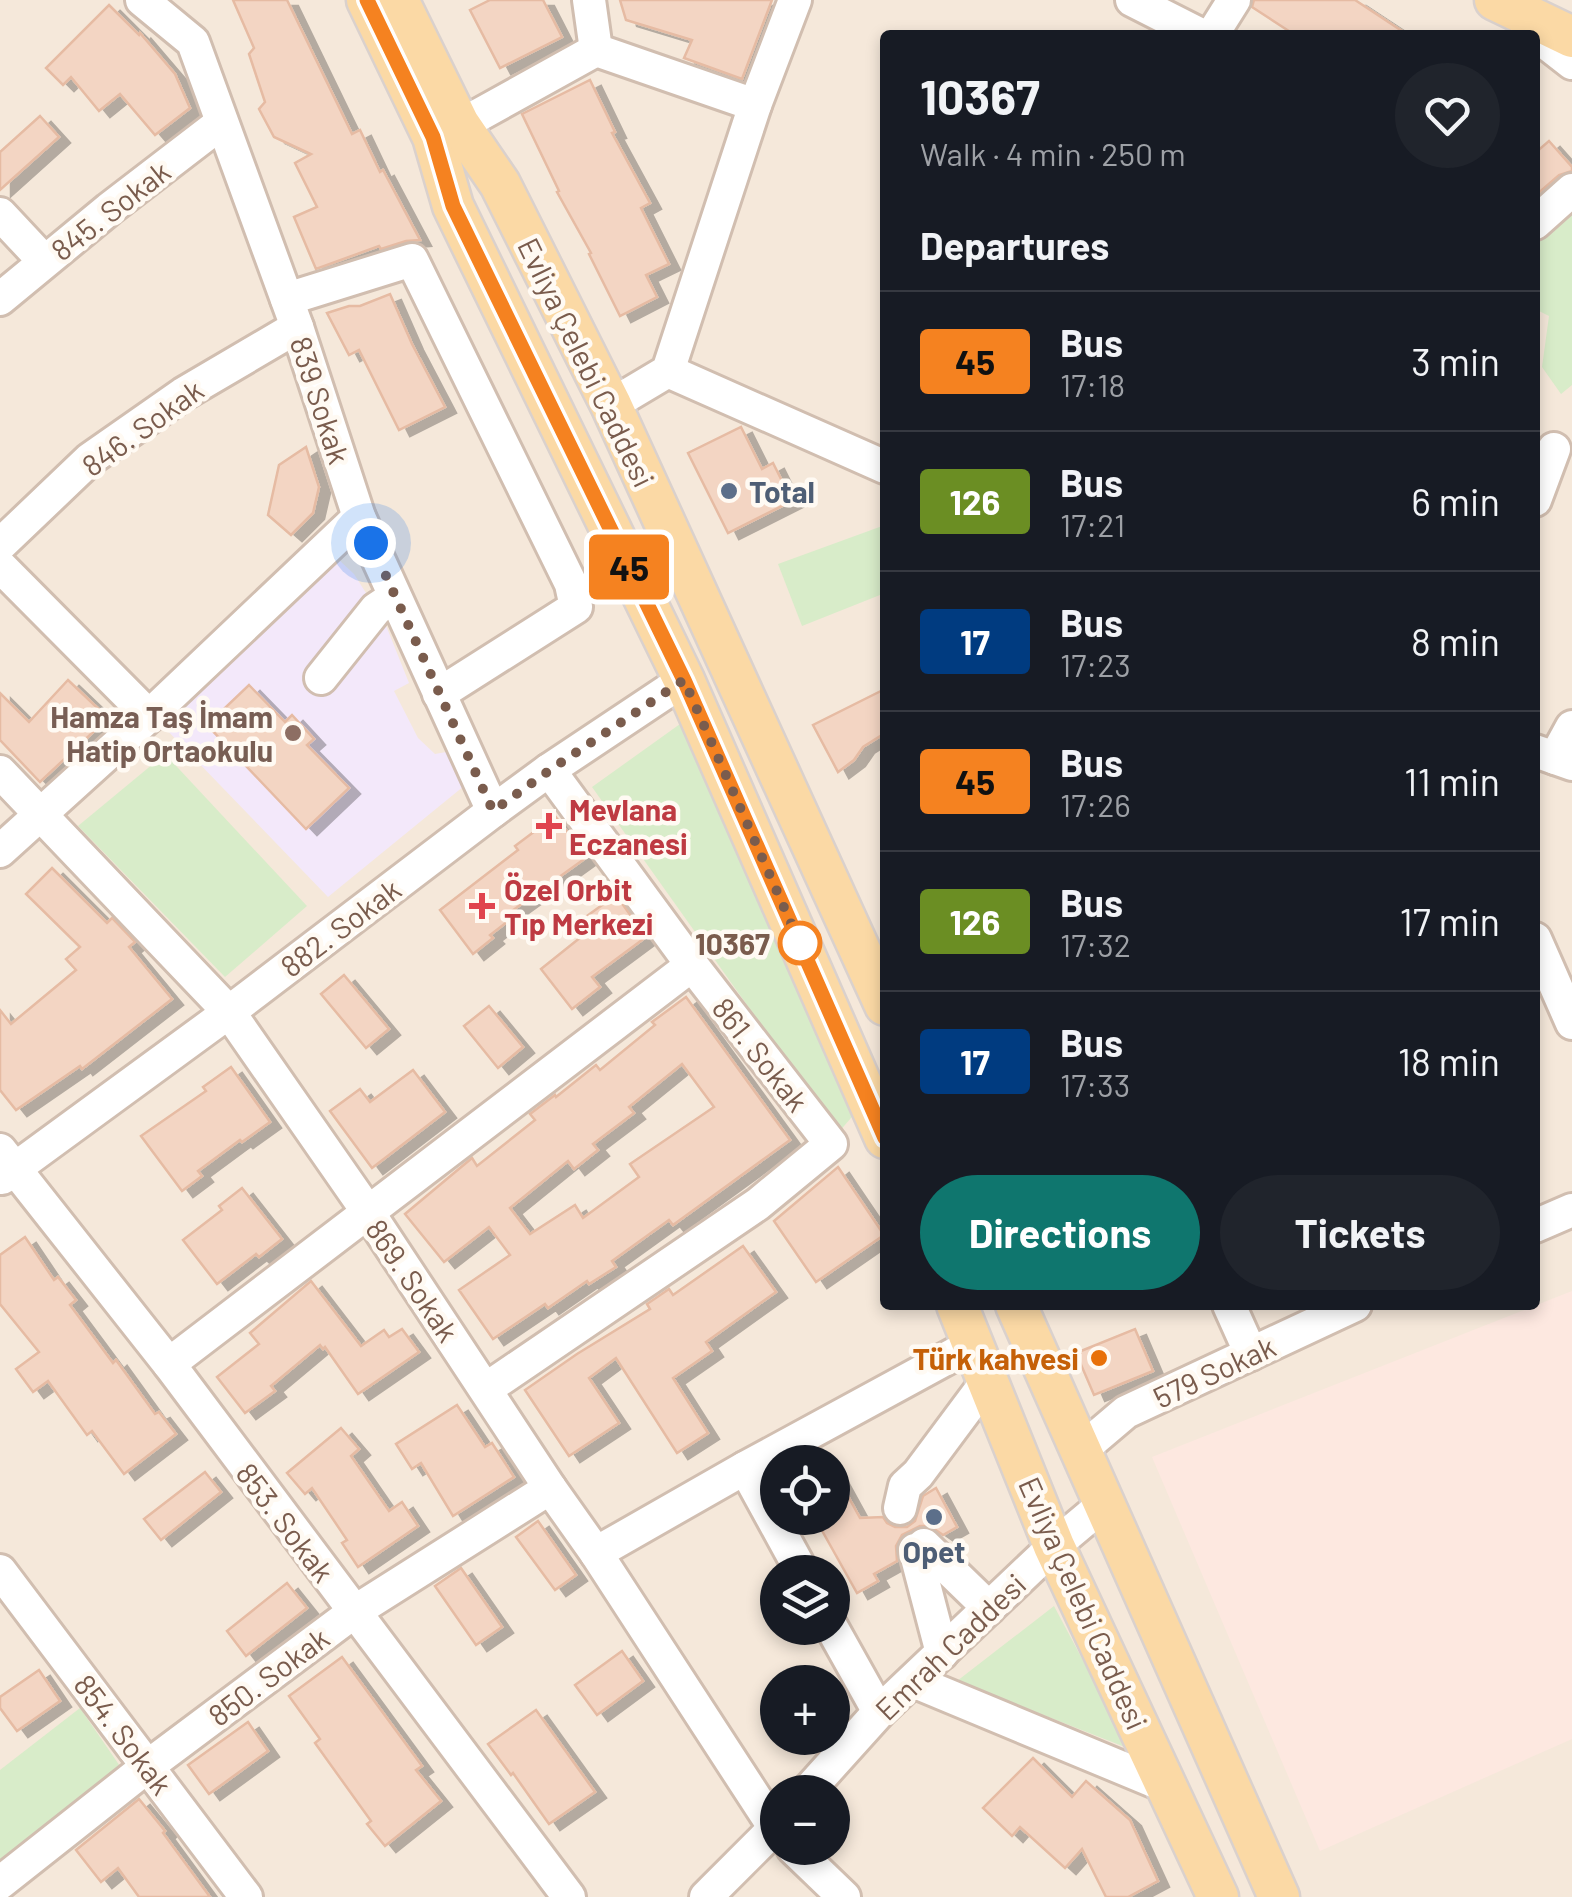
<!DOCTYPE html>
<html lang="en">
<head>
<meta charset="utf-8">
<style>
  body { margin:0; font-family:Barlow,sans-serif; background:#20242c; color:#f1f3f6; height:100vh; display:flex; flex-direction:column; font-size:38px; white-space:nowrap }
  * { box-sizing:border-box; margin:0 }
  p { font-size:32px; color:#9ea1a6 }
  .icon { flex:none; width:55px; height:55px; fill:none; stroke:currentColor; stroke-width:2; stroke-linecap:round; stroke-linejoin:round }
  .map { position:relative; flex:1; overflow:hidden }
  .side { position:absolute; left:880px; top:30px; width:660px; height:1280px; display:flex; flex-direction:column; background:#171b24; border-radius:10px; box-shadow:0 5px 15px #0003 }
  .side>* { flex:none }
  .badge { padding:0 20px; border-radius:8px; font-size:35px; line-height:65px }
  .tools { position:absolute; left:760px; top:1445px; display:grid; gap:20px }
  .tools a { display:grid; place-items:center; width:90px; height:90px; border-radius:50%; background:#171b24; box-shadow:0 5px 15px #0003; font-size:50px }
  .you { position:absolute; width:50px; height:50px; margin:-25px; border:8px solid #fff; border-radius:50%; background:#1a73e8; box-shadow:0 0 0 15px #1a73e833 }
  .map>.badge { position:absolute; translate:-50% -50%; box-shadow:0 0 0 5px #fff }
  h2 { padding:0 40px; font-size:38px; line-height:90px }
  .round { display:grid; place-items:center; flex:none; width:105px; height:105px; border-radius:52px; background:#20242c }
  .summary { display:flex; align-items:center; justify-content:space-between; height:170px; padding:0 40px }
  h1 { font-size:48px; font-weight:700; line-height:75px }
  .primary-button { display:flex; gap:20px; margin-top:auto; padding:20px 40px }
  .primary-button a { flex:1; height:115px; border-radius:60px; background:#0f766e; color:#fff; font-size:40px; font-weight:700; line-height:115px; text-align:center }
  .primary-button a+a { background:#20242c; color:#f1f3f6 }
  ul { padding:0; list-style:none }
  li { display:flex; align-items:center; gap:30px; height:140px; padding:0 40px; border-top:2px solid #363941 }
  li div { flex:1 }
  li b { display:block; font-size:38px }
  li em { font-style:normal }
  li .badge { min-width:110px; font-weight:700; text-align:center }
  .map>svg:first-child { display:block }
  .residential { fill:#f5e8da; fill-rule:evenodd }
  .commercial { fill:#fde8e0 }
  .education { fill:#f3e8fa }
  .green { fill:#d8ecc9 }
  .building { fill:#f3d5c3; stroke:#e6bba3; stroke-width:2.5; fill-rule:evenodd; filter:url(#shadow) }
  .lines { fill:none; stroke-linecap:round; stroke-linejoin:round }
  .minor-casing { stroke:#d1beb0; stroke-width:38 }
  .major-casing { stroke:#dad1cd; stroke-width:45 }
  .minor { stroke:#fff; stroke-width:32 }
  .major { stroke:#fbd9a5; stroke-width:40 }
  .line-casing { stroke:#fff; stroke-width:22 }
  .line { stroke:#f58220; stroke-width:15 }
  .walk { stroke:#7a5c4d; stroke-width:10; stroke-dasharray:0 18 }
  .service-dot { fill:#5c6f8a; stroke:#fffaf3; stroke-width:4 }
  .education-dot { fill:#8d6e63; stroke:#fffaf3; stroke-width:4 }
  .health-dot { fill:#e0444e; stroke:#fffaf3; stroke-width:4 }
  .stop-dot { fill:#fff; stroke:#f58220; stroke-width:5 }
  .food-dot { fill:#e8710a; stroke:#fffaf3; stroke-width:4 }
  .labels { text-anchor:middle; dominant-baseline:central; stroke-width:9; stroke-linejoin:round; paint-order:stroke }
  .street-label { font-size:30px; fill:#7a5c4d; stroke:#fffaf3 }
  .service-label { font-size:30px; font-weight:bold; fill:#4e5e75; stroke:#fffaf3; text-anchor:start }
  .education-label { font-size:30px; font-weight:bold; fill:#785e54; stroke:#fffaf3; text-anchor:end }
  .health-label { font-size:30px; font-weight:bold; fill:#be3a42; stroke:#fffaf3; text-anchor:start }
  .stop-label { font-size:30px; font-weight:bold; fill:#7a5c4d; stroke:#fffaf3; text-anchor:end }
  .food-label { font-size:30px; font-weight:bold; fill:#c56008; stroke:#fffaf3; text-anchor:end }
</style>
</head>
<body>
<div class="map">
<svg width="1572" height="1897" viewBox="0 0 1572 1897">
  <defs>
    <filter id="shadow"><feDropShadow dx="11" dy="6" stdDeviation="0" flood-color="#0004"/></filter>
  </defs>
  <rect width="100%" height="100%" fill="#fdf6ec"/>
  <!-- residential -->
  <path class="residential" d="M0,0h1572v1897h-1572zM885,35h650v1270h-650zM778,1462h54v56h-54zM778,1572h54v56h-54zM778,1682h54v56h-54zM778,1792h54v56h-54z"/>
  <!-- commercial -->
  <path class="commercial" d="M1572,1291v448l-252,112 -168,-394z"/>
  <!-- education -->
  <path class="education" d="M339,560l15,14 31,49 24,60 -15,8 24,47 17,16 11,-2 18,34 -136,111 -164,-170z"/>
  <!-- green -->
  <g class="green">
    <path d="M1572,210v175l-11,9 -19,-27 7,-51 -14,-7v-65z"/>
    <path d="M885,525v68l-83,33 -24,-62z"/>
    <path d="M680,724l177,387 -19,22 -246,-346z"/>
    <path d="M165,754l142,152 -82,71 -147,-151z"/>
    <path d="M1054,1606l76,143 -173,-68z"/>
    <path d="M80,1708l44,64 -124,96v-98z"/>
  </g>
  <!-- building -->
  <g class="building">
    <path d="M233,0h54l65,134 8,-4 20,42 3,-2 37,70 -14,1 -25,8 -2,-3 -63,23 -22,-52 23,-10 -22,-44 16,-9 -37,-17 -15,-28 6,-7 -16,-48 5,-6z"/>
    <path d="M490,0h53l19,37 -62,31 -30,-58z"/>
    <path d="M620,0h152l-30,79 -58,-21 8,-18 -66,-20z"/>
    <path d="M1254,0h101l53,35h-113l-43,-28z"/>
    <path d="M109,5l30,30 1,-2 35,41 15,34 -35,27 -35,-41 -21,17 -28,-34 -8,8 -17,-17z"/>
    <path d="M590,80l25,52 -3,1 38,70 -9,5 28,56 -23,11 11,22 -37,19 -31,-62 2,-1 -34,-61 2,-1 -37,-77z"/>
    <path d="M40,116l19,21 -59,53v-38z"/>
    <path d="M1549,141l23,26v4l-13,4 -24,21v-43z"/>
    <path d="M390,294l22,50 33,63 -46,23 -40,-80 -10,5 -22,-42 22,-7h11z"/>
    <path d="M741,427l21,42 11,-6 19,38 -64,32 -40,-80z"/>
    <path d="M306,447l13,40 -6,26 -22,22 -23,-20 11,-50z"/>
    <path d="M68,680l40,38 -68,64 -40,-42v-47l29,29z"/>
    <path d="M249,685l36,37 7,-7 22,24 -7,6 42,43 -43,41 -99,-104z"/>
    <path d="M885,689v44l-22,14 -9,13 -16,12 -25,-47z"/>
    <path d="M555,816l32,41 -78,56 3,5 -22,17 3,3 -20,16 -33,-44 78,-60 -3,-4z"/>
    <path d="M52,868l55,55 5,-5 23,24 -6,5 43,52 -90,70 -2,-3 -64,44 -16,-20v-80l11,14 65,-54 -10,-11 14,-12 -54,-53z"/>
    <path d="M616,895l30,42 -54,40 8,10 -28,22 -31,-40 40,-32 -8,-11z"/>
    <path d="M344,975l45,54 -23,19 -45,-54z"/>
    <path d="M686,997l104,143 -117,85 -4,-5 -57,41 4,6 -27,17 -2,-3 -39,27 -3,-4 -52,35 -34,-49 51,-35 -21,-28 -45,35 -39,-48 67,-56 5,8 58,-46 -5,-6 25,-19 1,2 40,-32 4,5 55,-45 -3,-3zM682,1064l32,43 -84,57 9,13 -56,41 -8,-13 -45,29 -20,-26 58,-47 6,8 24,-19 -5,-6 41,-31 -5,-6z"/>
    <path d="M489,1006l34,41 -25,21 -34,-42z"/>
    <path d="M231,1067l39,55 -28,20 -2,-2 -42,31 4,5 -20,15 -41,-55 65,-45 -3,-4z"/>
    <path d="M413,1070l32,42 -73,56 -42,-57 30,-22 10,13z"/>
    <path d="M838,1167l46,68 -68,47 -42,-61z"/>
    <path d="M242,1188l40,51 -23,18 -3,-3 -39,30 -34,-44 39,-30 -3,-4z"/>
    <path d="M25,1237l29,43 4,-3 18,23 -6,5 43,58 3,-3 39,54 4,-2 17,22 -52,40 -32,-43 -5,4 -39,-54 -15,11 -17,-23 23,-17 -39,-48v-49z"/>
    <path d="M743,1246l33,46 -70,50 6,9 -39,27 35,55 -31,20 -61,-95 -27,20 30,45 -50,33 -44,-66 52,-36 73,-45 -3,-5 22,-15 4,6z"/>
    <path d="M311,1281l50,65 23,-16 5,7 13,-8 17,23 -61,42 -33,-47 -2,2 -3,-4 -49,41 4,5 -30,22 -28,-36 42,-33 -9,-11z"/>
    <path d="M1135,1329l18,42 -59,24 -18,-42z"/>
    <path d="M457,1405l28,42 7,-4 22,34 -61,39 -32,-53 -9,6 -16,-25z"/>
    <path d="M341,1428l18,21 -8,7 38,55 13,-9 16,24 -60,41 -16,-24 5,-3 -35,-52 -7,6 -18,-21z"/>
    <path d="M832,1467l28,51 23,-1 4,6 8,4h12l8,-6 8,-25 13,-8 21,39 -14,8 -13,-9h-10l-18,9 -6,11 1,15 -23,13 4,7 -21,12 -42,-75h17z"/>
    <path d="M205,1472l16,20 -60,48 -17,-21z"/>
    <path d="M538,1521l38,54 -21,15 -39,-53z"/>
    <path d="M461,1568l41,59 -26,18 -41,-59z"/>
    <path d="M287,1583l20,25 -61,48 -19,-25z"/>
    <path d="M622,1651l21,30 -46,34 -22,-30z"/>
    <path d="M342,1657l80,109 -6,4 25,31 -56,45 -18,-22 4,-3 -56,-78 5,-4 -31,-43z"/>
    <path d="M39,1670l21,31 -43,30 -17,-23v-11z"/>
    <path d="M536,1710l59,82 -46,32 -36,-51 -2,2 -23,-31z"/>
    <path d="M248,1722l20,29 -59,43 -21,-29z"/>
    <path d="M1033,1758l39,39 14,-16 44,39 28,61 -30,16h-22l-24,-48 -17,19 -45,-41 -8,9 -29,-28z"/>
    <path d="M139,1799l26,32 -2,2 47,64h-71l-21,-29 -17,14 -25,-32z"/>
  </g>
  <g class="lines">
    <!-- minor casing -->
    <g class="minor-casing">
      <g id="minor">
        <path d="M142,0l51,42 104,285 62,190 134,294"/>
        <path d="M589,0l7,50 159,55"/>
        <path d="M1132,0l69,35"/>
        <path d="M1527,28l45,35"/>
        <path d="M1212,35l22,-35"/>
        <path d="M477,116l119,-66"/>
        <path d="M0,214l44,47"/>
        <path d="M1535,223l37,-33"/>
        <path d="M0,299l109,-90 112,-86"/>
        <path d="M287,299l125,-39 159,324 5,23 -137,87"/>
        <path d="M668,371l217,96"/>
        <path d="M611,405l57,-34 87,-266 40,-105"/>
        <path d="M1535,500l19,-51"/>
        <path d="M0,545l90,-86 93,-65 114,-67"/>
        <path d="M0,566l149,150"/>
        <path d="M321,678l55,-69 18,-12"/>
        <path d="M1535,751l37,13"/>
        <path d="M1555,758l17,-31"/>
        <path d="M0,772l229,240 139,200 182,276 46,65 182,280"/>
        <path d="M0,851l149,-135 210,-199"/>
        <path d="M1535,939l37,84"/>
        <path d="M0,1150l169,214 400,533"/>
        <path d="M2,1178l227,-166 264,-201 56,-41 135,-90"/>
        <path d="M1535,1226l37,-16"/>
        <path d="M1229,1305l22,49"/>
        <path d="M169,1364l523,-399"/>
        <path d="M486,1389l272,-185 73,-60 -139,-179 -143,-195"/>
        <path d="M1080,1451l46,-39 229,-107"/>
        <path d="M745,1468l57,104"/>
        <path d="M900,1508l5,-22 13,-12 70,-94"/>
        <path d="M924,1545l65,63"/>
        <path d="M915,1550l27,103"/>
        <path d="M596,1553l149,-85 228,-124"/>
        <path d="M0,1571l246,326"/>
        <path d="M832,1628l47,84"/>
        <path d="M913,1681l255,106"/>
        <path d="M807,1792l72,-80 175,-166 50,-42"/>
        <path d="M793,1848l51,49"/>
        <path d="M0,1883l148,-117 206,-154 196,-124"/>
        <path d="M706,1897l72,-72"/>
      </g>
    </g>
    <!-- major casing -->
    <g class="major-casing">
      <g id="major">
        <path d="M367,0l66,137 20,69 231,474 201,458"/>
        <path d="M398,0l61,124 41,60 111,221 274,600"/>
        <path d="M1495,0l77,37"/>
        <path d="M957,1305l97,241 164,351"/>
        <path d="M1016,1305l263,592"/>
      </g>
    </g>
    <!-- minor -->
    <use href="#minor" class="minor"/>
    <!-- major -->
    <use href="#major" class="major"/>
  </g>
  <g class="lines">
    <!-- line casing -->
    <g class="line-casing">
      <path id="line" d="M367,0l66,137 20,69 231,474 201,458"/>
    </g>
    <!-- line -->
    <use href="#line" class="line"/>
    <!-- walk -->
    <path class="walk" d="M371,543l122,268 57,-41 134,-90 117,266 -1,-3"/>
  </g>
  <!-- markers -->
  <g class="service-dot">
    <circle cx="729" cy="491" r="10"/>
    <circle cx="934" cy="1517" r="10"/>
  </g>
  <circle class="education-dot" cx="293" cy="733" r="10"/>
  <g class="health-dot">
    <path d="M544 811h10v10h10v10h-10v10h-10v-10h-10v-10h10z"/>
    <path d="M477 891h10v10h10v10h-10v10h-10v-10h-10v-10h10z"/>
  </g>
  <circle class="stop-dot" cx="800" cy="943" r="20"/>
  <circle class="food-dot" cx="1099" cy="1358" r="10"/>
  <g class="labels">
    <!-- street labels -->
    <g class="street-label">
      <text transform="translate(110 210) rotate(-38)">845. Sokak</text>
      <text transform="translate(587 362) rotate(64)">Evliya Çelebi Caddesi</text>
      <text transform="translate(321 400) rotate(72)">839 Sokak</text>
      <text transform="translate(142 427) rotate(-36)">846. Sokak</text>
      <text transform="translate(340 927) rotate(-37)">882. Sokak</text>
      <text transform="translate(761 1054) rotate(52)">861. Sokak</text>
      <text transform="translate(413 1280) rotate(56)">869. Sokak</text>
      <text transform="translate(1214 1371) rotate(-25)">579 Sokak</text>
      <text transform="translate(286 1522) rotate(53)">853. Sokak</text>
      <text transform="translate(1084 1603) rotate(66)">Evliya Çelebi Caddesi</text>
      <text transform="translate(950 1646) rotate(-44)">Emrah Caddesi</text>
      <text transform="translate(268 1676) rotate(-37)">850. Sokak</text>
      <text transform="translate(124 1734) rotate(53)">854. Sokak</text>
    </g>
    <!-- service labels -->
    <g class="service-label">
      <text x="749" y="491">Total</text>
      <text x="934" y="1551" text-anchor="middle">Opet</text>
    </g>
    <!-- education labels -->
    <g class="education-label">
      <text x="273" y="716">Hamza Taş İmam<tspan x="273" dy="34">Hatip Ortaokulu</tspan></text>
    </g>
    <!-- health labels -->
    <g class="health-label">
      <text x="569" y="809">Mevlana<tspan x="569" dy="34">Eczanesi</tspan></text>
      <text x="504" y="889">Özel Orbit<tspan x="504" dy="34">Tıp Merkezi</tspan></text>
    </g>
    <!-- stop labels -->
    <g class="stop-label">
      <text x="770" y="943">10367</text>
    </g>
    <!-- food labels -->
    <g class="food-label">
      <text x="1079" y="1358">Türk kahvesi</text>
    </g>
  </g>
</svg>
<div class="tools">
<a><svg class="icon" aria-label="locate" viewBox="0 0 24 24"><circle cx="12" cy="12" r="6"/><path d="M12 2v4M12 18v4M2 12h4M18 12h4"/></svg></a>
<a><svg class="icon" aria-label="layers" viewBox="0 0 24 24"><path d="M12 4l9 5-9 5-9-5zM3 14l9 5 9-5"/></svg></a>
<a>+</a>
<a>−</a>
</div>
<div class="you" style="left:371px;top:543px"></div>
<b class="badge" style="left:629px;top:567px;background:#f58220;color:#111">45</b>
<section class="side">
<div class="summary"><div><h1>10367</h1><p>Walk · 4 min · 250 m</p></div><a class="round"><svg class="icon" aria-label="heart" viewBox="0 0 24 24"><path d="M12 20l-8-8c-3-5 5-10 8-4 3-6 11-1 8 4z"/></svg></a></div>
<h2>Departures</h2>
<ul>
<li><span class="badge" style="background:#f58220;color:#111">45</span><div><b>Bus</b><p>17:18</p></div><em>3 min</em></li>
<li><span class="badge" style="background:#6b8e23;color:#fff">126</span><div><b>Bus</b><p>17:21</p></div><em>6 min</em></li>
<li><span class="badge" style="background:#003b80;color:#fff">17</span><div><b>Bus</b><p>17:23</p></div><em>8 min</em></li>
<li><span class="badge" style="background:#f58220;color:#111">45</span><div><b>Bus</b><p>17:26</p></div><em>11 min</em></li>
<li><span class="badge" style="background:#6b8e23;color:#fff">126</span><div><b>Bus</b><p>17:32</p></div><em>17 min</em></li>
<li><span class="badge" style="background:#003b80;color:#fff">17</span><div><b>Bus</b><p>17:33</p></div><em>18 min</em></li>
</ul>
<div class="primary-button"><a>Directions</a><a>Tickets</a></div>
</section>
</div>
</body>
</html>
